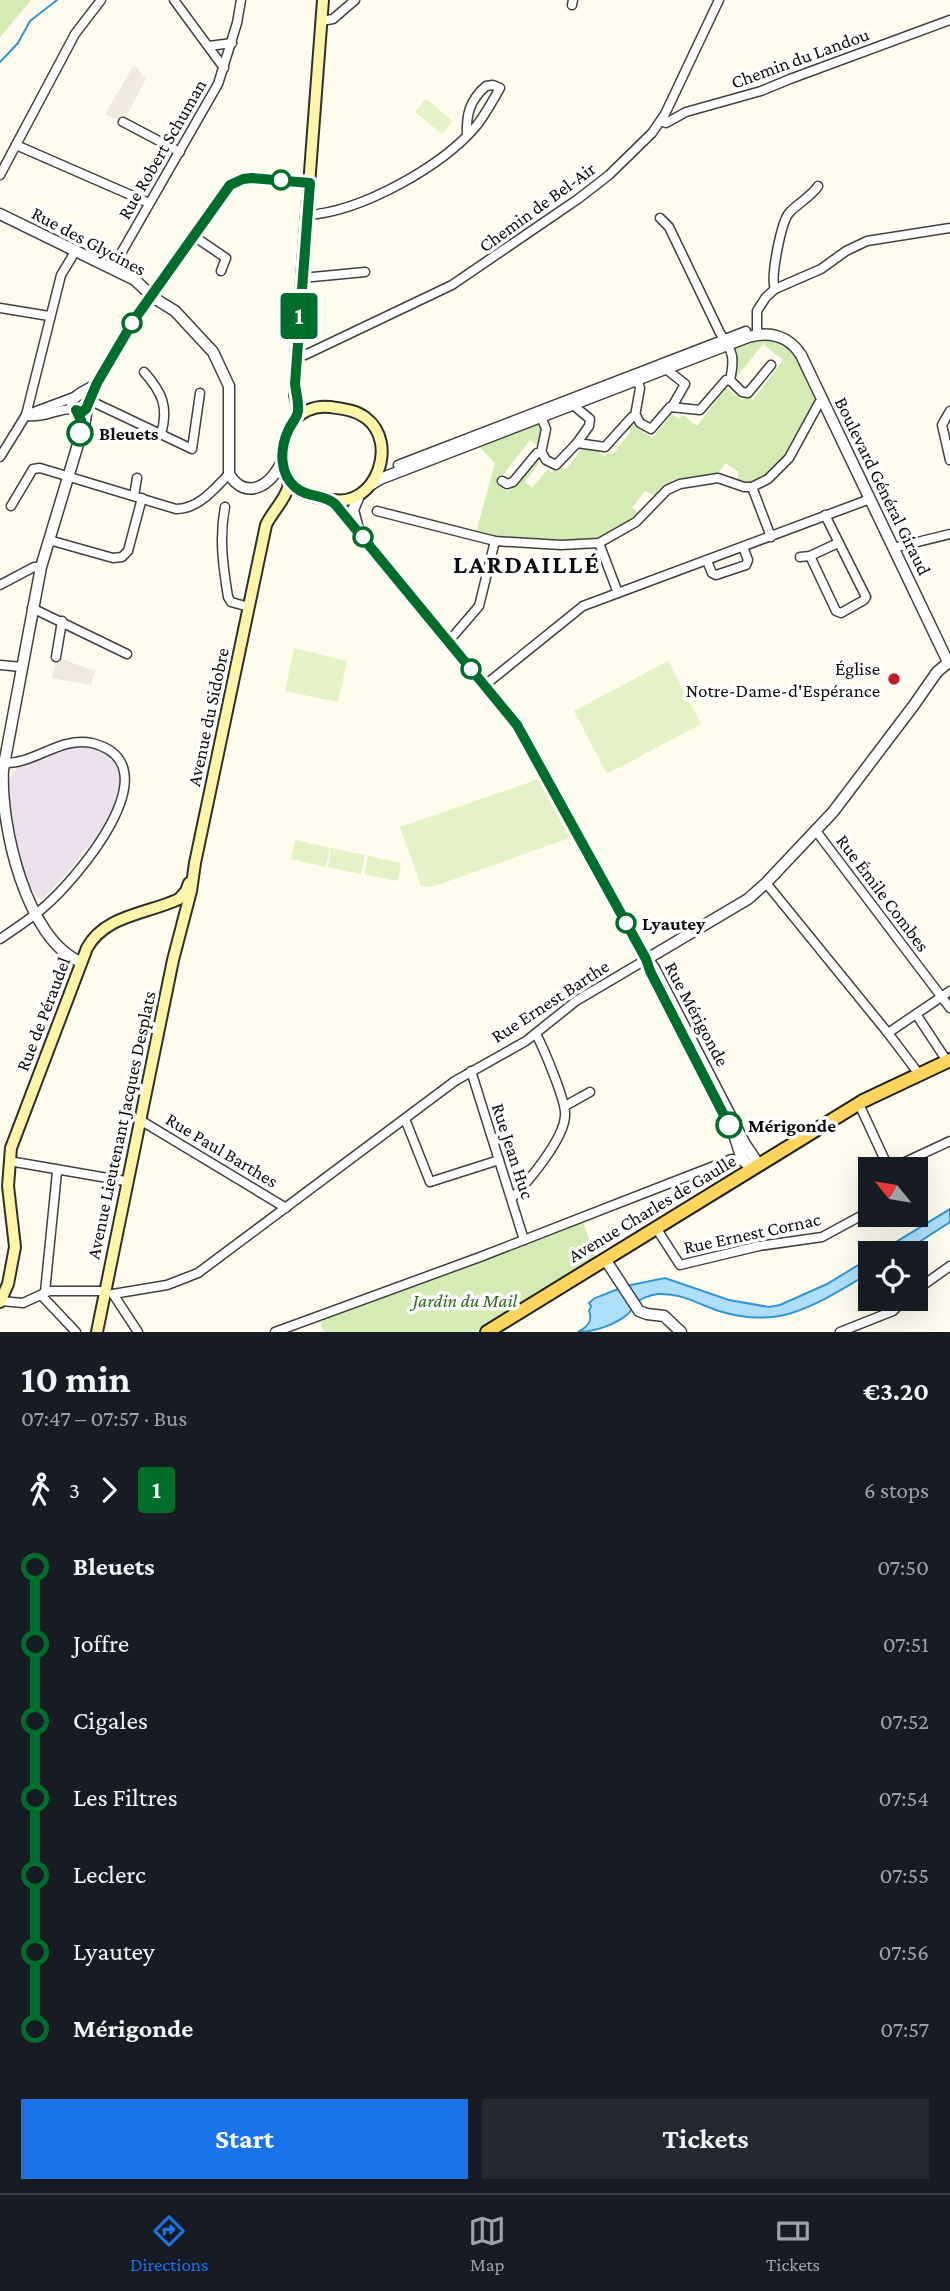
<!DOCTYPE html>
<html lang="en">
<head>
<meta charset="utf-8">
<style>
  body { margin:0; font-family:"Crimson Pro",serif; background:#242831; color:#f1f3f6; height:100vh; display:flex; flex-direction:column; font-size:26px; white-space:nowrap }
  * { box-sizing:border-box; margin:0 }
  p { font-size:23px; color:#9ea1a6 }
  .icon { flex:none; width:38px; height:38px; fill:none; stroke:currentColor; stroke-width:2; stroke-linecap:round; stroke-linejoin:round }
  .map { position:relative; height:1332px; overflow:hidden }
  .sheet { display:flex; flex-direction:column; background:#171b24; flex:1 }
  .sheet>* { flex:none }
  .badge { padding:0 14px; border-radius:5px; font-size:24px; line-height:46px }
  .needle { width:46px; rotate:300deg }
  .controls { position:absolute; left:858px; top:1157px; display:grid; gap:14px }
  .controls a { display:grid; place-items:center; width:70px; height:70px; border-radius:0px; background:#171b24; box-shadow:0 7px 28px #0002; font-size:35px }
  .map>.badge { position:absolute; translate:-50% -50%; box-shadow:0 0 0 4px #fff }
  .legs { display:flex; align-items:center; gap:10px; height:77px; padding:0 21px; font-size:23px }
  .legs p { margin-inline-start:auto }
  .head { display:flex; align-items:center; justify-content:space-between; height:119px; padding:0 21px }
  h1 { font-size:38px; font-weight:700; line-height:52px }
  .primary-button { display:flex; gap:14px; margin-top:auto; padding:14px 21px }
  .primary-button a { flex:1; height:80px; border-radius:0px; background:#1a73e8; color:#fff; font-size:28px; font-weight:700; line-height:80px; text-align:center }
  .primary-button a+a { background:#242831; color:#f1f3f6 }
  ul { padding:0 21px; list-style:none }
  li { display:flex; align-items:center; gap:24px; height:77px; font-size:26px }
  li i { display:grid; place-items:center; width:10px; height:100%; margin:0 9px; background:currentColor }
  li i::after { content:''; width:18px; height:18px; margin:-9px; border:5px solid; border-radius:50%; background:#171b24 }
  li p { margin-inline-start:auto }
  li:first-child i { background:linear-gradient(#0000 50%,currentColor 0) }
  li:last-child i { background:linear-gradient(currentColor 50%,#0000 0) }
  .menu { display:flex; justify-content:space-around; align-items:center; height:98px; border-top:2px solid #363941; background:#171b24; font-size:19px; color:#9ea1a6 }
  .menu a { display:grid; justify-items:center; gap:4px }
  .menu .on { color:#1a73e8 }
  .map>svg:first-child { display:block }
  .industrial { fill:#ebe0ec }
  .green { fill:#d2ecb4 }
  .pitch { fill:#e4f2c6 }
  .plaza { fill:#efeadb }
  .water { fill:#aedffa; stroke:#3097d5; stroke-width:2 }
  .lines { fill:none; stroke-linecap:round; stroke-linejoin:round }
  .stream { stroke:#3097d5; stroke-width:2 }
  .minor-casing { stroke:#404040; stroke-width:11 }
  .tertiary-casing { stroke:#404040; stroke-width:13 }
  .secondary-casing { stroke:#2f2f2f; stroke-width:14 }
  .primary-casing { stroke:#1e1e1e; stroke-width:16 }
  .minor { stroke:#fff; stroke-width:8 }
  .tertiary { stroke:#fff; stroke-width:10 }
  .secondary { stroke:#fff4a8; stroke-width:10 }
  .primary { stroke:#ffd45d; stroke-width:12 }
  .line-1-casing { stroke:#fff; stroke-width:16 }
  .line-1 { stroke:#006e2b; stroke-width:10 }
  .stop-1-dot { fill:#fff; stroke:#006e2b; stroke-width:3.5 }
  .poi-dot { fill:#c51d28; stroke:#fff; stroke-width:2.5 }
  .labels { text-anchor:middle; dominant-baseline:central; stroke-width:7; stroke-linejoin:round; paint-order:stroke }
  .street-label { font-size:19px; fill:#0d0d0d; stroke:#fff }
  .stop-label { font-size:19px; font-weight:bold; fill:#0d0d0d; stroke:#fff; text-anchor:start }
  .poi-label { font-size:19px; fill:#0d0d0d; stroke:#fff; text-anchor:end }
  .park-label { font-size:19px; font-style:italic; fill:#2b6819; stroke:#fff }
  .district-label { font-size:26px; font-weight:bold; letter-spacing:2px; fill:#0d0d0d; stroke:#fff }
</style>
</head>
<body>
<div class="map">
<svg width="950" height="1332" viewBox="0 0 950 1332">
  <rect width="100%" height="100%" fill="#fffbed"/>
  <!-- industrial -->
  <path class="industrial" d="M79,745l22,5 12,8 6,10 1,15 -5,22 -15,27 -38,47 -21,21 -14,-15 -12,-36 -9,-66 13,-18z"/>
  <!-- green -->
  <g class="green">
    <path d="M0,0h31l-31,37z"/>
    <path d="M758,337l26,4 12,12 23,45c-15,27 -44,98 -82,83l2,-9 -13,-9 -9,11c-24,3 -43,7 -62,22l-10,-5 -13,17 8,6c-12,8 -25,18 -38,23 -32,11 -93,3 -126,-4l19,-70 -16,-17 60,-24 3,11 -4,13 -8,-6 -34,44 12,8 28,-34 4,4 -15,20 7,6 16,-19 3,3 10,-5 5,2 14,-18 -4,-4 18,1 10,8 4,-4 4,3 19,-24 -4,-3 4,-5 21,15 18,-21 -1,-5 10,7 4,-4 14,11 29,-38 16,12 6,-4 5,4 30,-40 -20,-16 -28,35 1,-21 -3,-12z"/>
    <path d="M582,1220l14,37 -121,75h-150l-5,-7 7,-9z"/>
  </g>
  <!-- pitch -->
  <g class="pitch">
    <path d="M426,99l27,22 -11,13 -27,-22z"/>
    <path d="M294,648l53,13 -9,41 -53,-11z"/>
    <path d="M668,661l33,63 -94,50 -33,-63z"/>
    <path d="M539,779l33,58 -140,50 -11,-1 -21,-59z"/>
    <path d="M295,840l35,8 -4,19 -35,-8z"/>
    <path d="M331,848l34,7 -4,19 -33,-7z"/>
    <path d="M368,856l33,7 -3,18 -34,-7z"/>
  </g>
  <!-- plaza -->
  <g class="plaza">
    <path d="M134,65l12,14 -23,43 -18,-8z"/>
    <path d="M56,657l39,14 -4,14 -39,-7z"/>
  </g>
  <!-- water -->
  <g class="water">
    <path d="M950,1209v13l-48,31h-24z"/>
    <path d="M870,1258v15c-53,30 -87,58 -151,38 -22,-7 -36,-18 -61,-17 -8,1 -19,5 -24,11 -3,3 -3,7 -6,9 -13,11 -34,18 -50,18 10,-5 15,-11 11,-21l2,-5 -2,-3 6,-5 31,-12 39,-8 64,22 40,7 11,-2 47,-21z"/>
  </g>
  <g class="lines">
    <!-- stream -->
    <path class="stream" d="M0,62l18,-19 12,-22 27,-21"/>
    <!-- minor casing -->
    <g class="minor-casing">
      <g id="minor">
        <path d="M174,0l50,68"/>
        <path d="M572,5l1,-5"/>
        <path d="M321,21l12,-2 22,-19"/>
        <path d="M209,46l23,-3"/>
        <path d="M661,121l5,2 20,-11 75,-21 29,-12 160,-59"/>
        <path d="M123,122l57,30"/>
        <path d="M16,145l133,58"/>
        <path d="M0,175l75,-141 26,-34"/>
        <path d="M307,215c54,-3 136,-49 170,-90 9,-12 16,-25 23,-37l-7,-3 -7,1c-16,14 -20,28 -19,49"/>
        <path d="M660,218l9,9 51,106c13,19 15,24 10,47"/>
        <path d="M195,237l31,21 -5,13"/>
        <path d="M112,269l106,-185 19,-61 4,-23"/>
        <path d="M302,278l63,-6"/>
        <path d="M775,289c-5,-11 6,-66 14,-76 9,-10 22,-16 29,-27"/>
        <path d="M0,308l49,8"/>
        <path d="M757,335v-24l9,-14 9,-8 46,-20 25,-18 21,-10 83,-13"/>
        <path d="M297,355h8l147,-70 126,-86 31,-24 43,-42 13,-19 54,-114"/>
        <path d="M666,369l19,15 -13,23"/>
        <path d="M144,372c18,20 25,35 17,62"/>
        <path d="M88,402h5l99,47 8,-56"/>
        <path d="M573,405l17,14 -1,7 -12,17"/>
        <path d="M950,411l-8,14 8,35"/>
        <path d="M539,412l7,17 -5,24"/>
        <path d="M26,415l48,-18"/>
        <path d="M29,416c16,2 29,-8 45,-7"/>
        <path d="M635,416l5,-28 -4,-13"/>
        <path d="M0,457l26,-42 35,-140 14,-23"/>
        <path d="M398,465l348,-134"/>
        <path d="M502,481l5,3 6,-2 24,-29h5l4,7 10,5 21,-22 28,4 27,-30h5l3,6 11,6 19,-22 30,3 26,-30 5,1 11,11 6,1 23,-28"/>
        <path d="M752,487l19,50"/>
        <path d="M134,496l3,-18"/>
        <path d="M11,506l22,-37 7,-1 136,41c23,0 38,-20 53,-35"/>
        <path d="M225,507c-6,31 -2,59 3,90l3,5 18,5"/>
        <path d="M377,511l118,30 66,4 38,-2 37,-21 31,-32 13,-6 38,-6 26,9h8l16,-8 21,-21 30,-55 4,-2"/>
        <path d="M49,540l64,18 9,-1 6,-6 14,-53"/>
        <path d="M599,543l19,50"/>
        <path d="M893,548l57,-14"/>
        <path d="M810,556l26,55 5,2 23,-13 2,-3 -41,-82"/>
        <path d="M800,557l10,-1 28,-13"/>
        <path d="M707,561l5,12 4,2 30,-10 2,-5 -5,-13"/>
        <path d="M0,585l34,-18h7"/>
        <path d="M32,608l95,46"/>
        <path d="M449,641l30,-35 16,-65"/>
        <path d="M56,657l6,-36"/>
        <path d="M0,665l22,2"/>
        <path d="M485,685l98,-79 287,-107"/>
        <path d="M816,831l134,177"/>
        <path d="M766,883l122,150 31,41"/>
        <path d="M0,939c15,-10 30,-20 43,-31 33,-28 133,-144 49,-165 -31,-7 -58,21 -87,20"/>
        <path d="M916,1014l31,47"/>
        <path d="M888,1033l62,-42"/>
        <path d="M471,1071l53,169"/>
        <path d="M859,1104l30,65"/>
        <path d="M565,1106l25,-14"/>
        <path d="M405,1119l25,63 69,-22"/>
        <path d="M140,1120l146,88"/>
        <path d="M9,1161l116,20 3,3"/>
        <path d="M890,1169l60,-28"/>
        <path d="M512,1198c16,-16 52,-59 53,-82 2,-13 -22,-69 -29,-82"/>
        <path d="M912,1214v1"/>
        <path d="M656,1228l24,37 79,-19 63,-9 48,-26"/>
        <path d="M915,1291l35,-25"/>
        <path d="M45,1292l12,-120 -2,-3"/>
        <path d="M113,1294l54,-9 31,-12 257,-192 71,-40 50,-40 71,-42"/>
        <path d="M113,1294l25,38"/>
        <path d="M41,1295l35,37"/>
        <path d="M1,1301l22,2 26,-12h51"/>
        <path d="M275,1332l205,-75 252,-98 11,2"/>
        <path d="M840,1332l53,-21 13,-13"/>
      </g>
    </g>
    <!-- tertiary casing -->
    <g class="tertiary-casing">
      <g id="tertiary">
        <path d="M0,214l135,66 19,18 21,13 38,41 16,34v88c17,28 43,11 53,-13"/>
        <path d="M82,426c-1,-10 -8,-13 -10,-21 -2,-9 18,-16 25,-21"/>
        <path d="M372,484l8,-5 368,-142c22,-6 41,-1 53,18l147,307"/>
        <path d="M358,498l-5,12 5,19"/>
        <path d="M331,500l186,225 130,234 7,9 91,176 14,21"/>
        <path d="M647,959l101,-60 18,-16 67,-71 81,-107 23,-33 13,-11"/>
        <path d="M81,962c-55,-22 -81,-138 -78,-192l38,-203 44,-146 3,-20 9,-18 37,-63 96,-135 13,-6 9,-1 58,5"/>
        <path d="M734,1135c5,12 6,29 20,33"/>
        <path d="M605,1259l34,52 8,3 17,2 17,16"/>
      </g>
    </g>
    <!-- secondary casing -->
    <g class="secondary-casing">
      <g id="secondary">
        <path d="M296,418l2,-10 -3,-13 2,-51 26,-344"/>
        <path d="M0,1302l8,-18 7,-37 -7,-61 3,-38 76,-200c18,-33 60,-34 92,-49l7,-8 3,-8"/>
        <path d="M97,1332l76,-372 18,-69 4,-28 71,-338c6,-13 18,-24 22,-37 2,-8 -3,-12 -4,-20 -4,-12 0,-31 6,-42 9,-14 24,-21 40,-19 13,2 26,3 36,11 33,25 10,89 -33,82 -18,-2 -35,-6 -45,-22"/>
      </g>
    </g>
    <!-- primary casing -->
    <g class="primary-casing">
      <path id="primary" d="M487,1332l376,-231 87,-41"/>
    </g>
    <!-- minor -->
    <use href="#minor" class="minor"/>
    <!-- tertiary -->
    <use href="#tertiary" class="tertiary"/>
    <!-- secondary -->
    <use href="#secondary" class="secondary"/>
    <!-- primary -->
    <use href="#primary" class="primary"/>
  </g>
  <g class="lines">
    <!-- line-1 casing -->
    <g class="line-1-casing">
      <path id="line-1" d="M80,433l1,-13 -5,-10 6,2 4,-3 11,-26 37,-63 96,-135 13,-6 9,-1 58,5 -15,201c1,8 4,19 3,27 -1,8 -7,12 -10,20 -8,18 -9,42 7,56 12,11 29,7 40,17l182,221 129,234 4,12 79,154"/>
    </g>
    <!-- line-1 -->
    <use href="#line-1" class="line-1"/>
  </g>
  <!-- markers -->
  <g class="stop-1-dot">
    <circle cx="281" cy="180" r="9"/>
    <circle cx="132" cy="323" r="9"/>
    <circle cx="80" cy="433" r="12"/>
    <circle cx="363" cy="537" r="9"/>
    <circle cx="471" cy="669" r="9"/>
    <circle cx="626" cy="923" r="9"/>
    <circle cx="729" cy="1125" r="12"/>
  </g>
  <circle class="poi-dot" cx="894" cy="679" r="7"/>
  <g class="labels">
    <!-- street labels -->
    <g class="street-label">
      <text transform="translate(800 58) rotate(-20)">Chemin du Landou</text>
      <text transform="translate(162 149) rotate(-60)">Rue Robert Schuman</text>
      <text transform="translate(537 207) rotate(-36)">Chemin de Bel-Air</text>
      <text transform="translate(89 241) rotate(28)">Rue des Glycines</text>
      <text transform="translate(883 486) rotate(64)">Boulevard Général Giraud</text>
      <text transform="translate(208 717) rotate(-78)">Avenue du Sidobre</text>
      <text transform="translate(883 893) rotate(53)">Rue Émile Combes</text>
      <text transform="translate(550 1001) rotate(-33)">Rue Ernest Barthe</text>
      <text transform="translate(43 1014) rotate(-69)">Rue de Péraudel</text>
      <text transform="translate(697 1014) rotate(62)">Rue Mérigonde</text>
      <text transform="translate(121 1125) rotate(-78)">Avenue Lieutenant Jacques Desplats</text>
      <text transform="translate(222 1150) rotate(31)">Rue Paul Barthes</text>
      <text transform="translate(513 1151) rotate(72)">Rue Jean Huc</text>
      <text transform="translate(652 1208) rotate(-31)">Avenue Charles de Gaulle</text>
      <text transform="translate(752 1233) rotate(-12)">Rue Ernest Cornac</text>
    </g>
    <!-- stop labels -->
    <g class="stop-label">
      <text x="99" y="433">Bleuets</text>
      <text x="642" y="923">Lyautey</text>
      <text x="748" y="1125">Mérigonde</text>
    </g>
    <!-- poi labels -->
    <g class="poi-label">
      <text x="880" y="668">Église<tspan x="880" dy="22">Notre-Dame-d'Espérance</tspan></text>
    </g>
    <!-- park labels -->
    <g class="park-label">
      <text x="465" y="1300">Jardin du Mail</text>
    </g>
    <!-- district labels -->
    <g class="district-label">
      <text x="527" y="564">LARDAILLÉ</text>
    </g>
  </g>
</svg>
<div class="controls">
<a><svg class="needle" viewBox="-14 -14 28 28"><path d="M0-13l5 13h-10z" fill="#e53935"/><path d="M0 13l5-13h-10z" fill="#9ea1a6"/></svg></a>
<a><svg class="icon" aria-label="locate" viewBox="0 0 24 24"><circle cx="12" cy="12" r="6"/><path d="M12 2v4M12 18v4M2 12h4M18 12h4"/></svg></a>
</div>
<b class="badge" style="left:299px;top:316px;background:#006e2b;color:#fff">1</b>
</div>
<section class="sheet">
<div class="head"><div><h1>10 min</h1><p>07:47 – 07:57 · Bus</p></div><b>€3.20</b></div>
<div class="legs"><svg class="icon" aria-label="walk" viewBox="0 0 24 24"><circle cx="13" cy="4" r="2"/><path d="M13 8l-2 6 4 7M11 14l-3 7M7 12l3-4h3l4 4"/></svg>3<svg class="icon" aria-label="forward" viewBox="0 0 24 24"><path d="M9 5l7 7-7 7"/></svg><b class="badge" style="background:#006e2b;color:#fff">1</b><p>6 stops</p></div>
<ul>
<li><i style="color:#006e2b"></i><b>Bleuets</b><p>07:50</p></li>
<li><i style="color:#006e2b"></i><span>Joffre</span><p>07:51</p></li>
<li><i style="color:#006e2b"></i><span>Cigales</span><p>07:52</p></li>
<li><i style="color:#006e2b"></i><span>Les Filtres</span><p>07:54</p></li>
<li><i style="color:#006e2b"></i><span>Leclerc</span><p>07:55</p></li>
<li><i style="color:#006e2b"></i><span>Lyautey</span><p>07:56</p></li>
<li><i style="color:#006e2b"></i><b>Mérigonde</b><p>07:57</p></li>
</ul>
<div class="primary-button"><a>Start</a><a>Tickets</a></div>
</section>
<nav class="menu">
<a class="on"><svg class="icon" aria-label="directions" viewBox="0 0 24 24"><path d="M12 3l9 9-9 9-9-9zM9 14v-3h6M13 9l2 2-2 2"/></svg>Directions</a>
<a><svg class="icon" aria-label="map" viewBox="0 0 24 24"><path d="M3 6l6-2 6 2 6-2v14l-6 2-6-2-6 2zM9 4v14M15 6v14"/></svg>Map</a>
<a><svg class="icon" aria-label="tickets" viewBox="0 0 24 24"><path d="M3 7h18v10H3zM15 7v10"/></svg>Tickets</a>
</nav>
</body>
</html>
